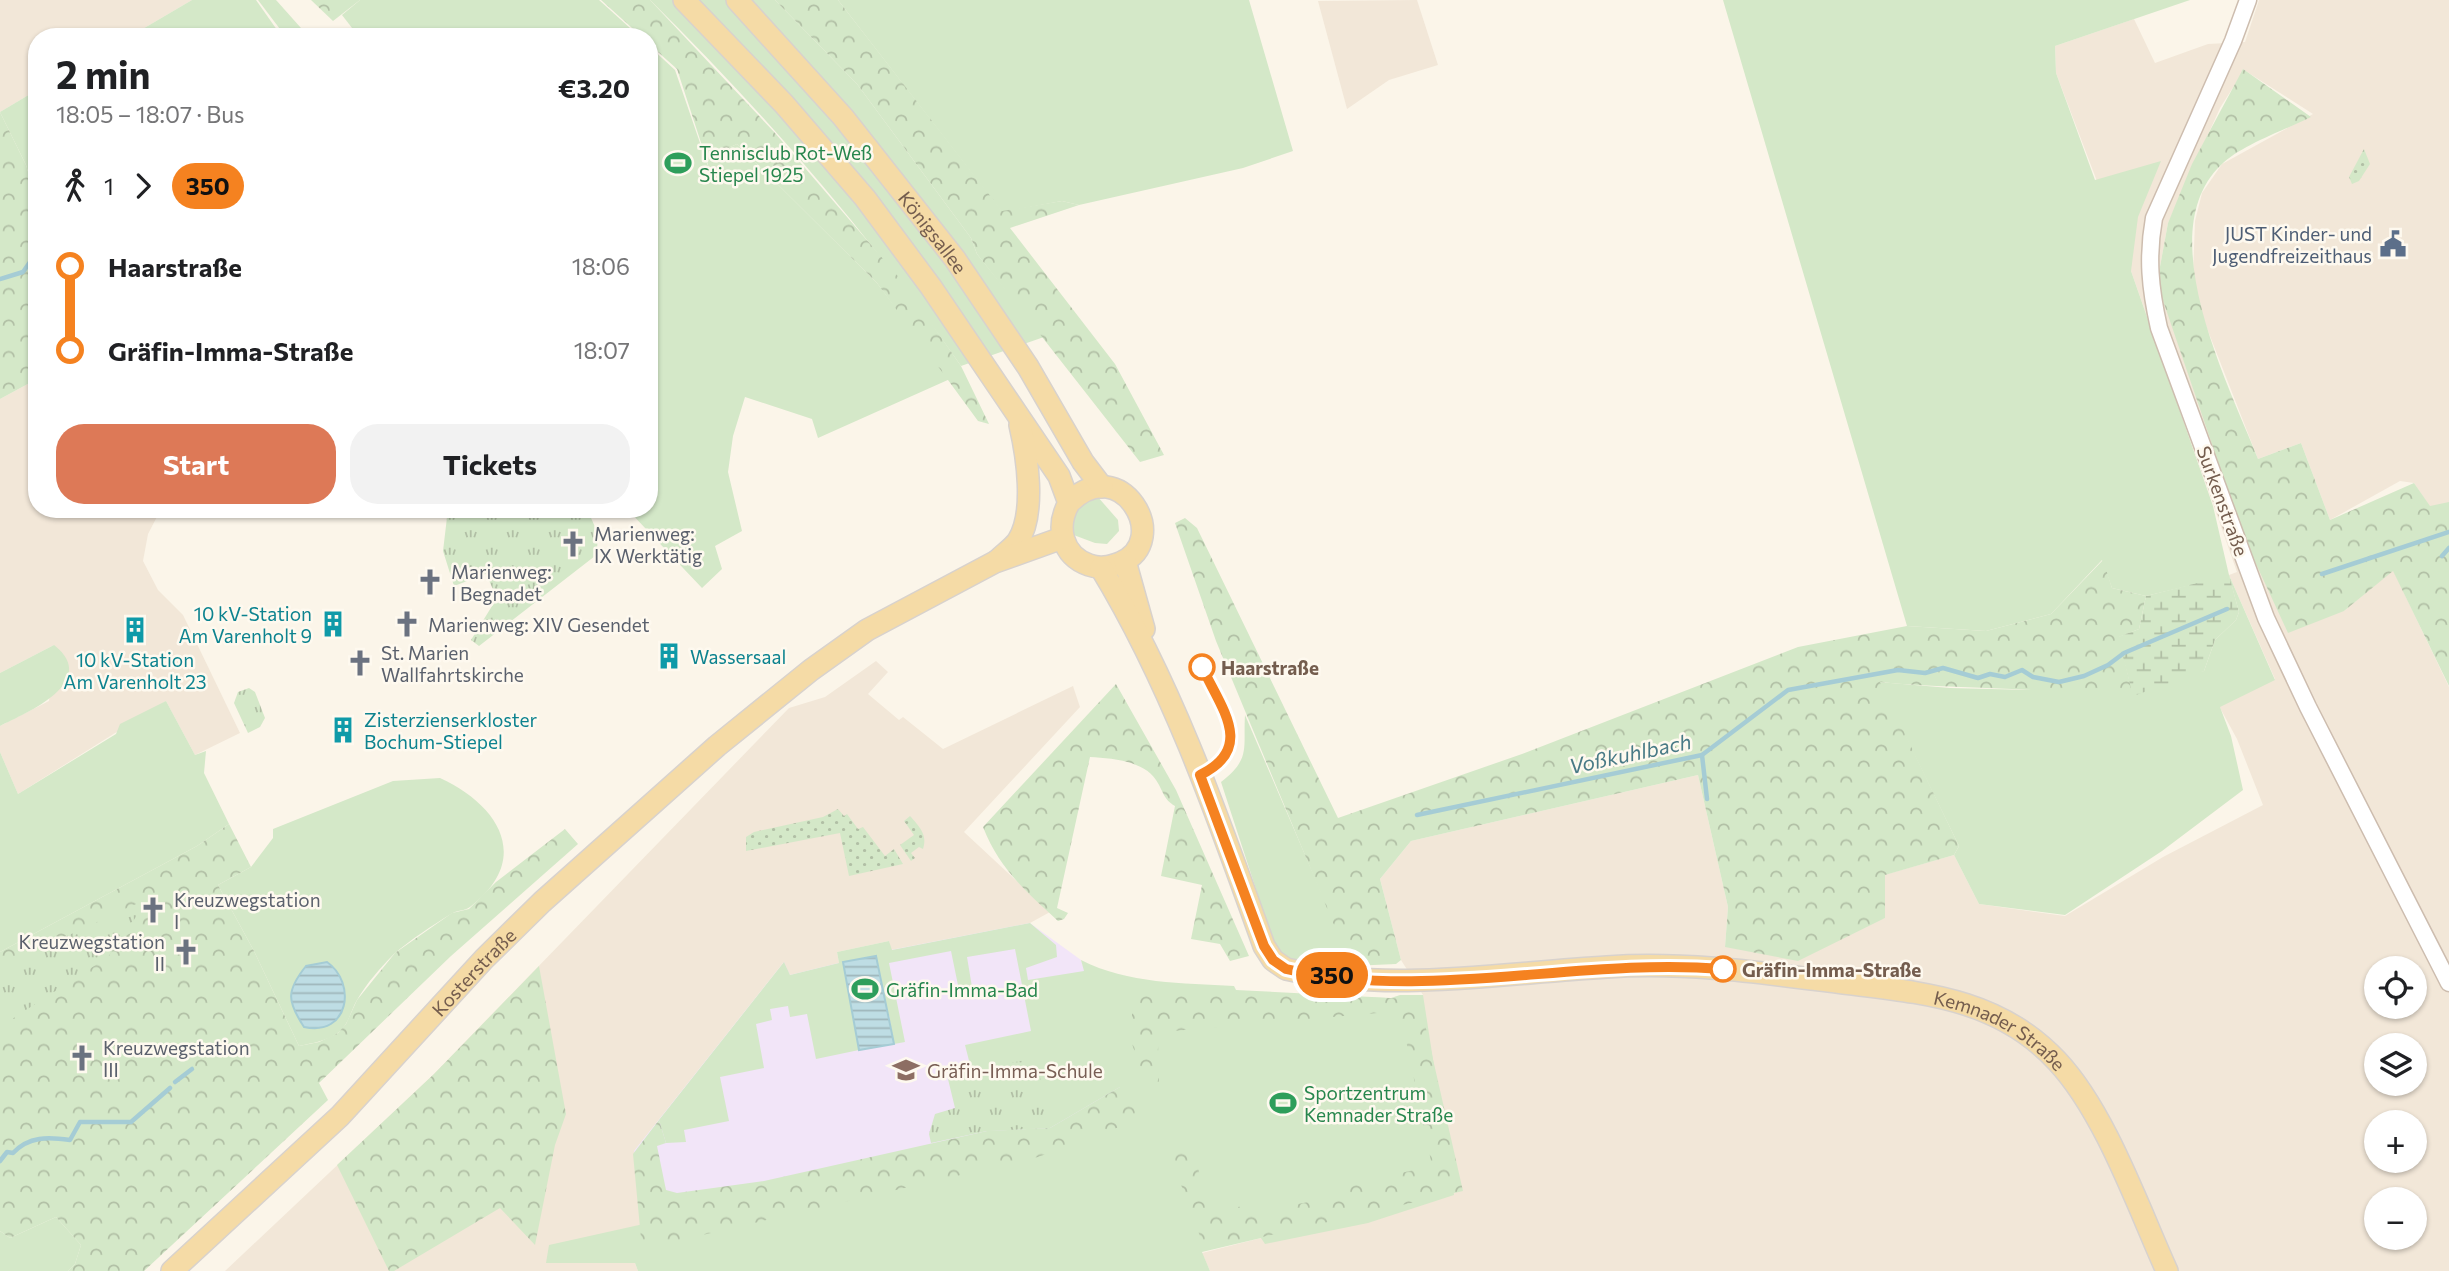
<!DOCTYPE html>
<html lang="en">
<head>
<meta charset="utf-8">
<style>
  body { margin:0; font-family:Commissioner,sans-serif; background:#f2f2f2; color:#202124; height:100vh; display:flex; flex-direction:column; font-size:26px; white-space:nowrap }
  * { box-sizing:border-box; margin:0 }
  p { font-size:23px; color:#757577 }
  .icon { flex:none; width:38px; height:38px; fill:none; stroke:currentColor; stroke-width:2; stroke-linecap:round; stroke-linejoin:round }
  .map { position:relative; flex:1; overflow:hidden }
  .sheet { position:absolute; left:28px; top:28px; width:630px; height:490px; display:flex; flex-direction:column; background:#fff; border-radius:28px; box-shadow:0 2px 5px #0004 }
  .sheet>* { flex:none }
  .badge { padding:0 14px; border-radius:23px; font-size:24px; line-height:46px }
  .controls { position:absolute; left:2364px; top:956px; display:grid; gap:14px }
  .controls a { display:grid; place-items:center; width:63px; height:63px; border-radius:50%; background:#fff; box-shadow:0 2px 5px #0004; font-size:35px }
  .map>.badge { position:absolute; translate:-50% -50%; box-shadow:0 0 0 4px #fff }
  .legs { display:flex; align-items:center; gap:10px; height:77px; padding:0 28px; font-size:23px }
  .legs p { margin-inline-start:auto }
  .summary { display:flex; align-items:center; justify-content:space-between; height:119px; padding:0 28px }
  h1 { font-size:38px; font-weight:700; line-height:52px }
  .button { display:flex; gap:14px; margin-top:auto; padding:14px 28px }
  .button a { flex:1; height:80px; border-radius:28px; background:#dd7957; color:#fff; font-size:28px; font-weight:700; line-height:80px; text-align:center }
  .button a+a { background:#f2f2f2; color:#202124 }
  ul { padding:0 28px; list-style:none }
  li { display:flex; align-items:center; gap:24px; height:84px; font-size:26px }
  li i { display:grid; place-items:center; width:10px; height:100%; margin:0 9px; background:currentColor }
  li i::after { content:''; width:18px; height:18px; margin:-9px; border:5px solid; border-radius:50%; background:#fff }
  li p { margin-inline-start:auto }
  li:first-child i { background:linear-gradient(#0000 50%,currentColor 0) }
  li:last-child i { background:linear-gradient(currentColor 50%,#0000 0) }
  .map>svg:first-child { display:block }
  .residential { fill:#f2e7d8; fill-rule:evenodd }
  .education { fill:#f2e5f8 }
  .grass { fill:#d4e8c8 }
  .forest { fill:url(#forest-crowns) }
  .wetland { fill:url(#wetland-marsh) }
  .park { fill:url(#park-tufts) }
  .garden { fill:url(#garden-dots) }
  .water { fill:url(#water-rules); stroke:#a5ccd5; stroke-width:2 }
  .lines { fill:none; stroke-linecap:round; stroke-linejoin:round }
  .stream { stroke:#a5ccd5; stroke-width:4.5 }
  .minor-casing { stroke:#cdbdaf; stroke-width:19 }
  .major-casing { stroke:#d8d2cd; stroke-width:24 }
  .minor { stroke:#fff; stroke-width:16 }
  .major { stroke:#f5dba6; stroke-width:21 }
  .line-1-casing { stroke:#fff; stroke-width:16 }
  .line-1 { stroke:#f58220; stroke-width:10 }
  .stop-1-dot { fill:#fff; stroke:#f58220; stroke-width:3.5 }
  .labels { text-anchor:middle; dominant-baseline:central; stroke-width:5; stroke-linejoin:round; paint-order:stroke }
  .leisure-label { font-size:19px; fill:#27864d; stroke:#fef9ef; text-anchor:start }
  .street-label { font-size:19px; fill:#745d4e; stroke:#fef9ef }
  .service-label { font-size:19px; fill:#4e5e75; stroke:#fef9ef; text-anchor:end }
  .worship-label { font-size:19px; fill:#5b616d; stroke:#fef9ef; text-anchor:start }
  .culture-label { font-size:19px; fill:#0d838f; stroke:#fef9ef; text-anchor:start }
  .stop-label { font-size:19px; font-weight:bold; fill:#745d4e; stroke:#fef9ef; text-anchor:start }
  .education-label { font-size:19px; fill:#785e54; stroke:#fef9ef; text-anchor:start }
  .water-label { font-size:21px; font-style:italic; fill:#497a86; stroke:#fef9ef }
</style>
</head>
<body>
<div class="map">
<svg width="2449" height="1271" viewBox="0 0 2449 1271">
  <defs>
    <pattern id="forest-crowns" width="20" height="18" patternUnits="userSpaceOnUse" patternTransform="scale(1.75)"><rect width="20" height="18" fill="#d4e8c8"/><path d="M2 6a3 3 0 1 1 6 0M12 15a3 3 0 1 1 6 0" fill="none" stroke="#b1bfa5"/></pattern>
    <pattern id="wetland-marsh" width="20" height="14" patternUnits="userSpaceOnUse" patternTransform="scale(1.75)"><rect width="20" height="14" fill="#d4e8c8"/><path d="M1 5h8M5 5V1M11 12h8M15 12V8" fill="none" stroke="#b1bfa5"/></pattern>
    <pattern id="park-tufts" width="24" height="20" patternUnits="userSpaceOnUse" patternTransform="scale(1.75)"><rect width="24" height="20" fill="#d4e8c8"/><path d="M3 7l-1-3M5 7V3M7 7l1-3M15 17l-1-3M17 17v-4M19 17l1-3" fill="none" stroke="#b1bfa5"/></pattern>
    <pattern id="garden-dots" width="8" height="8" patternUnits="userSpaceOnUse" patternTransform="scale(1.75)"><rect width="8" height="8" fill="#d4e8c8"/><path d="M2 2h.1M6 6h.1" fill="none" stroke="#b1bfa5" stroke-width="1.8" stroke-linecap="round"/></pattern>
    <pattern id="water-rules" width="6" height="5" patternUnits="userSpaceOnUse" patternTransform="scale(1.75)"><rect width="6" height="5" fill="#bedde4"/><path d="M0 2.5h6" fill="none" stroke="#9fb6bb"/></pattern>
  </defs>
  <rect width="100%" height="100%" fill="#fbf5e9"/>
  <!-- residential -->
  <g class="residential">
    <path d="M0,0h192l-63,37h-92v53l-37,22z"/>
    <path d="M1417,0l21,65 -49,15 -42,29 -29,-108z"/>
    <path d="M2259,0h190v504l-19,3 -16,-24 -14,-2 -70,39 -29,-77 -43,16 -57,-146 -8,-37 2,-55 7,-28 20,-29 91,-50 -69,-44 -24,38 -52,115 -11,60 187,328 49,-41 56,117v584h-1239l-8,-18 59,-15 162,-243 -22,-35 -21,-81 31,-38 287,-66 30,132 -3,40 160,-29 -1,-43 70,-20 25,49 86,12 98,-59 100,-52 -26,-66 -18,-33 56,-27 -46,-104 8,-3 -106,-301 -75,-198 -1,-27 79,-27 21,44 53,-19 37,-2zM2376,968h39v38h-39zM2376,1045h39v38h-39zM2376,1122h39v38h-39zM2376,1199h39v38h-39z"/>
    <path d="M37,379v130h124l-13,25 -5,27 15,29 25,25 57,118 -45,22 -29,-54 -148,93 -18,-42v-26l49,-25 5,-56 -54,28v-274z"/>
    <path d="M876,661l12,11 -20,22 31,26 4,-3 40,32 130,-63 7,21 -116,125 86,80 -20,11 -139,27 -2,-9 -52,11 2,11 -49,12 -7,-12 -148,187 15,72 -104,41h89l3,8h-413l209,-197 355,-366 36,-11z"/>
  </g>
  <!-- education -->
  <path class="education" d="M1030,923l51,37 49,157 -480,105 -16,-71 150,-189 6,13 101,-25z"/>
  <!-- grass -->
  <g class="grass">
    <path d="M192,0h64l26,37h-153z"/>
    <path d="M258,0h18l33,37h-23z"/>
    <path d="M360,0h239l41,37h-281l-17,-22z"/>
    <path d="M650,0h125l82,84 114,154 6,16 67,83 -83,29c-91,-131 -197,-254 -311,-366z"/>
    <path d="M838,0h411l44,151 -50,17 -164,37 -17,-4 -60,11z"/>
    <path d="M1723,0h467l-135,46 1,27 39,107 66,-19 -23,56 -7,54 82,235 16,69 46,105 -55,27 11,29 12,54 -81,61 -97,64 -86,-11 -25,-49 5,-9 -80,-164 71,6 81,2 173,-19 11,-31 21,-20 3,-8 -10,-36 -83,20 -34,-8 -10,-28 -51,54 -65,17 -79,-5z"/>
    <path d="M649,46l26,24 35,102 -4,-14 31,-14 140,139 73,96 -132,59 -6,-19 -67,-22 -12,39 -5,36 14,59 -27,15 7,23 -20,19 -75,-79h22z"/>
    <path d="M37,90v111l-11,-36 -26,-53z"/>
    <path d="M1097,496l21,24 1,11 -12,13 -12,-1 -24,-9 6,-26z"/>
    <path d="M54,645c47,37 -28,68 -54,81v-53z"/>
    <path d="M166,701l29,54 11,-4 -2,22 25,51 -32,22 -197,106v-200l18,42 98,-60 4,-10z"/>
    <path d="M1245,715l94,219 12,32 -68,-4 -14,-33 -48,-147c30,-23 22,-34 24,-67z"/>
    <path d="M440,778c59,27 93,81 30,129 -5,4 -13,3 -19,7 -18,11 -41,26 -57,40 -13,13 -28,30 -37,46 -6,10 -8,24 -18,32 -11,9 -27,11 -40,14l-45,-95 -36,-66 33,-18 22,-29v-9l120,-48z"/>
    <path d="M1030,923l26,22 1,12 -31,11 2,12 56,-9 -3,-11c47,24 102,23 153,26l2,4 155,8 9,-3h23l31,200 -86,28 -103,21 -4,-6 -59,14 8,19h-572l-3,-8h-89l3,-18 581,-129 -10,-29 -70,41 -63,3 -22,-86 66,-14 -16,-82 -48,8 5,30 -13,3 -8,-39 -62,12 16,79 -11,2 -5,-29 -34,6 4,29 -43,9 -9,-45 -17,3 -2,-11 -18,3 2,11 -16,4 8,44 -44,9 9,44 -45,9 2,12 -20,1 -7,-23 125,-158 6,13 49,-12 -2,-11 52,-11 3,9z"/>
    <path d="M56,1217l25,28 -6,19 -7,7h-68v-40l10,7z"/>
  </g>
  <!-- forest -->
  <g class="forest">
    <path d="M311,0h49l-27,21z"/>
    <path d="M601,0h49l125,133 127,148 59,85 28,58 -11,-3 -101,-138 -140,-139 -31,14 -29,-89 -28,-25v-7h-7z"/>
    <path d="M775,0h63l164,211 60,-10 17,4 -69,23 105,136 49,91 -24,7 -163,-208 -6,-16 -114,-154z"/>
    <path d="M2243,69l68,48c-26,13 -70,28 -90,48 -71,68 8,220 37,294l43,-16 29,77 84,-37 16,23 19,-4v184l-56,-115 -49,40 -56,22 -44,-95 -87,-255 11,-60 24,-59z"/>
    <path d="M0,112l26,53 11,36v178l-37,20z"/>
    <path d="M1185,518l12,10 141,290 184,-64 276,-107 109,-21 79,5 65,-17 52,-54 9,28 34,8 -7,33 -20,8 14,59c-35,1 -68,-4 -102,-6 -51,-3 -101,-3 -151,-8l79,164 -5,9 -69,20v43l-87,43 -73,-14 3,-40 -30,-132 -287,66 -31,38 21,81 -5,4 -45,2 -135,-325 -41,-118z"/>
    <path d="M1116,684l60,106 73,166 -19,5 -10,-17 -29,-5 11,-54 -41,-9 14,-70c-12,-7 -11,-14 -19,-26 -12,-19 -45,-22 -66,-23l-33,151 11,5 -4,6 -6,2c-33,-31 -58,-51 -75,-94z"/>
    <path d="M229,824l22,43 -33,18 36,66 45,95 20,-4 19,-9 8,-9 11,-24 38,-47 57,-40 17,-4 27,-27 69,-53 13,15 -127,112 -132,127 9,17 -184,171h-76l7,-7 6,-19 -25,-28 -46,21 -10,-7v-279l197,-106z"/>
    <path d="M539,966l27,148 -11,31 -20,100 -35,-37 -106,63h-5l-52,-106 97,-91z"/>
    <path d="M1143,989l271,10 8,12 41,180 -258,59 -36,-98 24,-4 16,64 46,-8 2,8 82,-16 -1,-9 94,-21 -32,-155 -238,21 -4,9 1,48 -10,2 -17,-47v-48z"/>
    <path d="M1125,1084l13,36 -100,37 -396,92 -9,-95 26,-34 7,23 -9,3 9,44 11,3 87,-12 223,-50 63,-3z"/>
  </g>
  <!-- wetland -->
  <path class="wetland" d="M2229,575l10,37 -3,8 -21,20 -11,31 -71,25 -15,-59 21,-8 7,-33z"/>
  <!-- park -->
  <g class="park">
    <path d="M448,509h138c9,14 15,31 9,47l-116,90 -8,-6 26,-42 -11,-24 -32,12 -11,-35z"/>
    <path d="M249,688l6,4 10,26 -5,9 -12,6 -14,-30 4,-11z"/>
    <path d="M149,898l-41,59 -96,62 -12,3v-55z"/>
    <path d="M1037,1058l13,70 -63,3 -56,12 -2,-9 6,-20 20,-6 -8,-33z"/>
  </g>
  <!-- garden -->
  <g class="garden">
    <path d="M2364,149l6,15 -11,17 -7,3 -3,-7z"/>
    <path d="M838,809l6,7 3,-2 11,15 5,-2 22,29 9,-7 9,15 -54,12 -9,-43 -94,18v-14l8,-5 69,-15z"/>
    <path d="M910,816c9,10 18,19 13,33l-4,-2 -8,6 4,5 -4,3 -11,-16 14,-10 -10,-14z"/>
  </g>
  <!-- water -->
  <g class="water">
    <path d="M876,956l18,88 -35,6 -16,-88z"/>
    <path d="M327,962c30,21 22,75 -23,65 -17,-26 -18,-36 2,-61z"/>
  </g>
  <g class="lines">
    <!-- stream -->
    <g class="stream">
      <path d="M0,279l23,-7 14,-20"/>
      <path d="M2442,556l7,-8"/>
      <path d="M2322,574l127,-42"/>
      <path d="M1702,755l5,44"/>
      <path d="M1417,815l285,-60 86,-65 110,-20 27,3 18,-5 35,10 12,-4 15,3 17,-7 11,7 26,5 25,-6 24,-11 16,-12 103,-44"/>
      <path d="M175,1082l17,-13"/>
      <path d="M0,1161l7,-9 6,1c16,-17 35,-16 57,-13l10,-18h51l39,-34"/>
    </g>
    <!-- minor casing -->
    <g class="minor-casing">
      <path id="minor" d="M2248,0l-15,41 -79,177c-7,39 -4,70 5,110l107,290 42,89 141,276"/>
    </g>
    <!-- major casing -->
    <g class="major-casing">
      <g id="major">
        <path d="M684,0l100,104 81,94 66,89 128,189 10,27c-13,23 -8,52 20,62 11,4 20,2 31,-2 54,-22 0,-113 -51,-60"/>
        <path id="s1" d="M737,0l106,117 112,142 73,108 55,95 19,25"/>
        <path d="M998,560c6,-6 15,-12 20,-19 18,-28 9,-86 2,-116"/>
        <path d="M1125,561l19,68"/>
        <path id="s2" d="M1101,568c71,117 117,249 163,378l9,14 13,9c106,24 214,4 321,-2 85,-6 170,8 253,18 75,9 143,18 197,76 48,51 81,146 110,210"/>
        <path id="s3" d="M172,1271l168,-155 144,-157 58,-57 175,-156 94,-76 56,-40 128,-68 67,-24"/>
      </g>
    </g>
    <!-- minor -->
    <use href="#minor" class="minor"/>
    <!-- major -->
    <use href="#major" class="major"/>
  </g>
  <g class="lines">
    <!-- line-1 casing -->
    <g class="line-1-casing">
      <path id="line-1" d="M1202,667c19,41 54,81 -2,108l64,171 9,14 13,9c144,33 291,-12 437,0"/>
    </g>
    <!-- line-1 -->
    <use href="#line-1" class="line-1"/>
  </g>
  <!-- icons -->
  <defs>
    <g id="stadium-bare" transform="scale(2.1)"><path d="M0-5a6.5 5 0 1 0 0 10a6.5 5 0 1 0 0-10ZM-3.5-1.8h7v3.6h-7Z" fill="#2e9e5b" stroke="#fef9ef" stroke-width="2.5" paint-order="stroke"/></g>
    <g id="civic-bare" transform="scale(2.1)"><path d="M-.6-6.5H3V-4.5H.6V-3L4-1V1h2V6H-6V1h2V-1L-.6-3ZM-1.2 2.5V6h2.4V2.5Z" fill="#5c6f8a" stroke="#fef9ef" stroke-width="2.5" paint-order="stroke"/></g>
    <g id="church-bare" transform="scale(2.1)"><path d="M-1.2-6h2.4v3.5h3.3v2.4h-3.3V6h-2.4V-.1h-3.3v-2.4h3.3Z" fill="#6b7280" stroke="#fef9ef" stroke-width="2.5" paint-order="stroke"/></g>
    <g id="building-bare" transform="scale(2.1)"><path d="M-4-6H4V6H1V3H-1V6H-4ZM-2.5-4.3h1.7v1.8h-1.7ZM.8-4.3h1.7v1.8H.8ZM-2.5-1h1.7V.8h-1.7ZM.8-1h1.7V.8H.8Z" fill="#0f9aa8" stroke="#fef9ef" stroke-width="2.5" paint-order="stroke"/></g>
    <g id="school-bare" transform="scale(2.1)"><path d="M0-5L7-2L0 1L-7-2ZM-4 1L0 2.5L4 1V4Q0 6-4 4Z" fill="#8d6e63" stroke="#fef9ef" stroke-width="2.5" paint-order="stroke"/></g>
  </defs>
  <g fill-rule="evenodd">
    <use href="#stadium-bare" x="678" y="163"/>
    <use href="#civic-bare" x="2393" y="244"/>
    <use href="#church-bare" x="573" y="544"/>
    <use href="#church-bare" x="430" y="582"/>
    <use href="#building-bare" x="333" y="624"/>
    <use href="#church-bare" x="407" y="624"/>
    <use href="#building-bare" x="135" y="630"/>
    <use href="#building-bare" x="669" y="656"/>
    <use href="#church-bare" x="360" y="663"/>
    <use href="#building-bare" x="343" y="730"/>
    <use href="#church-bare" x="153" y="910"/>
    <use href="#church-bare" x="186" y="952"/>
    <use href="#stadium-bare" x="865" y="989"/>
    <use href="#church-bare" x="82" y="1058"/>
    <use href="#school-bare" x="906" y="1070"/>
    <use href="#stadium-bare" x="1283" y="1103"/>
  </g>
  <!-- markers -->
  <g class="stop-1-dot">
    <circle cx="1202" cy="667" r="12"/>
    <circle cx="1723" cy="969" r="12"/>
  </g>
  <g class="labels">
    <!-- leisure labels -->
    <g class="leisure-label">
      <text x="699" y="152">Tennisclub Rot-Weß<tspan x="699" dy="22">Stiepel 1925</tspan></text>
      <text x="886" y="989">Gräfin-Imma-Bad</text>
      <text x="1304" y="1092">Sportzentrum<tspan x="1304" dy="22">Kemnader Straße</tspan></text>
    </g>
    <!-- street labels -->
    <g class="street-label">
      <text stroke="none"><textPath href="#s1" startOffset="304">Königsallee</textPath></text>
      <text transform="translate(2223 501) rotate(70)">Surkenstraße</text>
      <text stroke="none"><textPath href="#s3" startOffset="425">Kosterstraße</textPath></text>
      <text stroke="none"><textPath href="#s2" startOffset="1171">Kemnader Straße</textPath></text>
    </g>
    <!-- service labels -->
    <g class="service-label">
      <text x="2372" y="233">JUST Kinder- und<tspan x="2372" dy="22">Jugendfreizeithaus</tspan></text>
    </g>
    <!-- worship labels -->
    <g class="worship-label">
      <text x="594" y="533">Marienweg:<tspan x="594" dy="22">IX Werktätig</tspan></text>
      <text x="451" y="571">Marienweg:<tspan x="451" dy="22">I Begnadet</tspan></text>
      <text x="428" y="624">Marienweg: XIV Gesendet</text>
      <text x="381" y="652">St. Marien<tspan x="381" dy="22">Wallfahrtskirche</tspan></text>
      <text x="174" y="899">Kreuzwegstation<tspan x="174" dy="22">I</tspan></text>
      <text x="165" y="941" text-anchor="end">Kreuzwegstation<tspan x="165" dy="22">II</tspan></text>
      <text x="103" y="1047">Kreuzwegstation<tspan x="103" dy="22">III</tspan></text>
    </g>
    <!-- culture labels -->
    <g class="culture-label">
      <text x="312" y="613" text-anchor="end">10 kV-Station<tspan x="312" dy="22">Am Varenholt 9</tspan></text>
      <text x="690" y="656">Wassersaal</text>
      <text x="135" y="659" text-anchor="middle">10 kV-Station<tspan x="135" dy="22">Am Varenholt 23</tspan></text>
      <text x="364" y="719">Zisterzienserkloster<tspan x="364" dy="22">Bochum-Stiepel</tspan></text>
    </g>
    <!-- stop labels -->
    <g class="stop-label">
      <text x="1221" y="667">Haarstraße</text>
      <text x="1742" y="969">Gräfin-Imma-Straße</text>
    </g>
    <!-- education labels -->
    <g class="education-label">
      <text x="927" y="1070">Gräfin-Imma-Schule</text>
    </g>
    <!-- water labels -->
    <g class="water-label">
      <text transform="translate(1630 753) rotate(-12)">Voßkuhlbach</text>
    </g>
  </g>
</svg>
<div class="controls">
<a><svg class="icon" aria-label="locate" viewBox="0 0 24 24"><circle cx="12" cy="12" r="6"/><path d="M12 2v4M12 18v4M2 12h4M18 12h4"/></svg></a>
<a><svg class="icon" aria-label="layers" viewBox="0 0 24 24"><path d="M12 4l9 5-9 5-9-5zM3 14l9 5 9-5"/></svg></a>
<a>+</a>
<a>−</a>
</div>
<b class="badge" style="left:1332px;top:975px;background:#f58220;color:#111">350</b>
<section class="sheet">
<div class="summary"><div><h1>2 min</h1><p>18:05 – 18:07 · Bus</p></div><b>€3.20</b></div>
<div class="legs"><svg class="icon" aria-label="walk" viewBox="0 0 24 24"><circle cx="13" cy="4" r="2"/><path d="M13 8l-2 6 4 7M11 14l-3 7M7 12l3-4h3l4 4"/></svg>1<svg class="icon" aria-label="forward" viewBox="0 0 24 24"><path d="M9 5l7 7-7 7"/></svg><b class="badge" style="background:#f58220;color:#111">350</b></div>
<ul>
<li><i style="color:#f58220"></i><b>Haarstraße</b><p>18:06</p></li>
<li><i style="color:#f58220"></i><b>Gräfin-Imma-Straße</b><p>18:07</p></li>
</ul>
<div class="button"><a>Start</a><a>Tickets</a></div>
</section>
</div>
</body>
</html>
